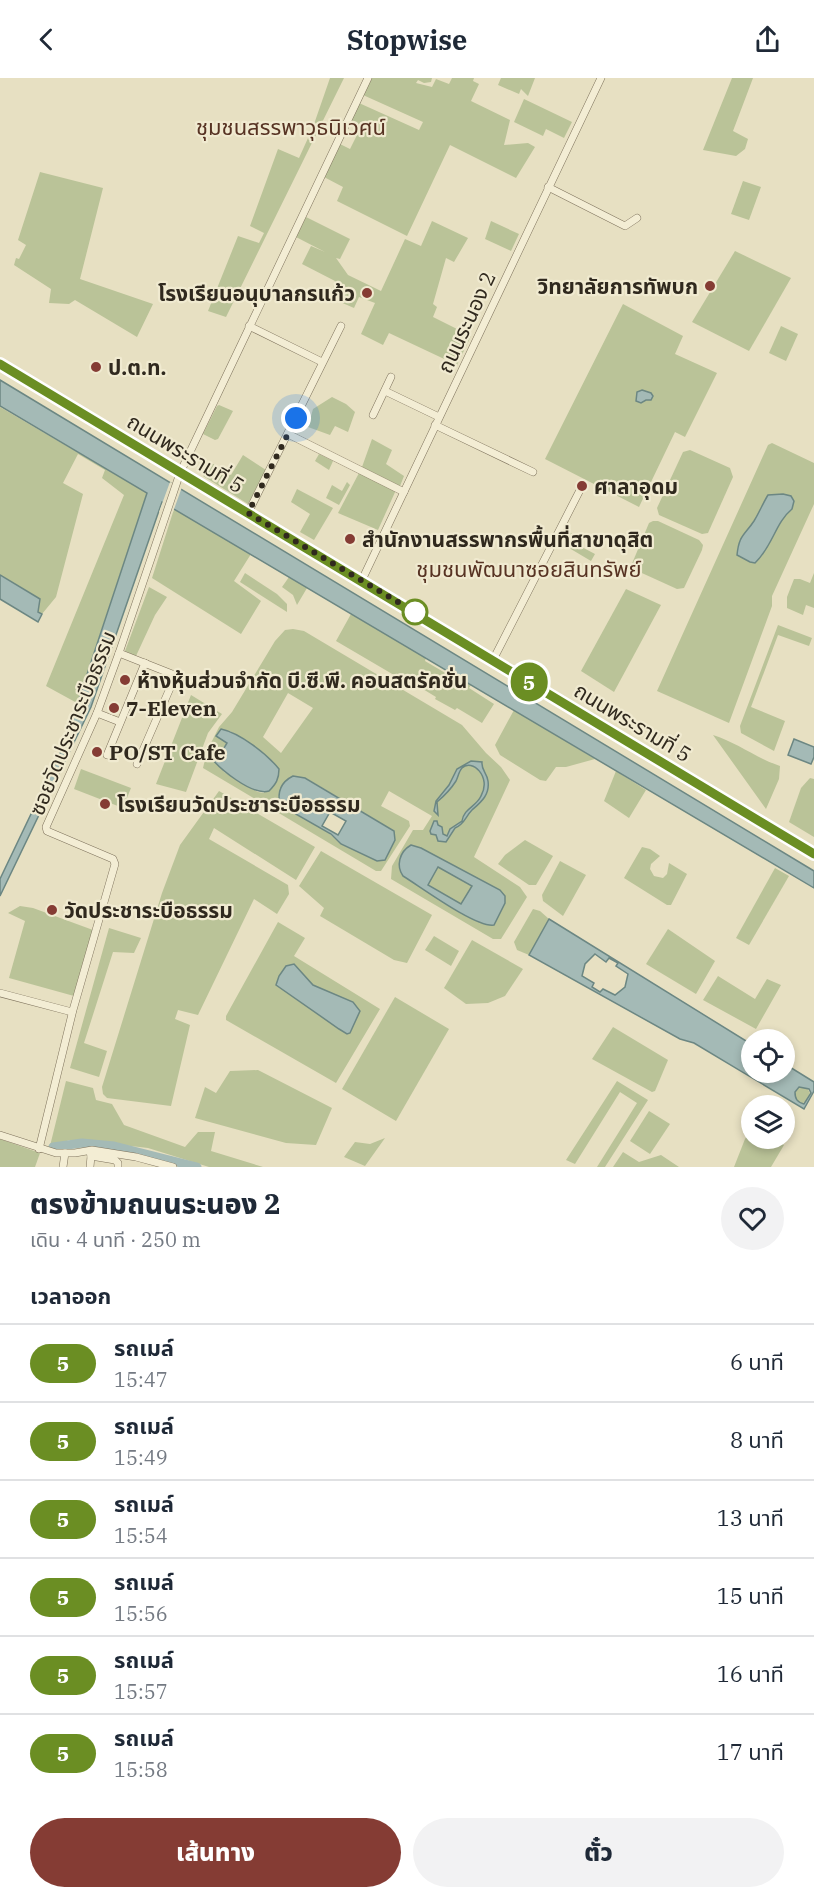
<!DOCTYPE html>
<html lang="th">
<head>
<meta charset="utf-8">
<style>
  body { margin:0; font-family:"IBM Plex Serif","Noto Sans Thai",serif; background:#f2f2f3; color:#1f2937; height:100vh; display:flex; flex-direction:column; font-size:22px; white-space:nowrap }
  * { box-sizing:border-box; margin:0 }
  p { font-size:20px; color:#747a83 }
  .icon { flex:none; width:33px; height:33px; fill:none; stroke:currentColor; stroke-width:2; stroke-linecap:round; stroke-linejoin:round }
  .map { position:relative; height:1089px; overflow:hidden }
  .side { display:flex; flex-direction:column; background:#fff; flex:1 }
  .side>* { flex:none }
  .badge { padding:0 12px; border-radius:20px; font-size:21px; line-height:39px }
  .controls { position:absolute; left:741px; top:951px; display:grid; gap:12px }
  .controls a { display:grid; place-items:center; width:54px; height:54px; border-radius:50%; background:#fff; box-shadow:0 3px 9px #0003; font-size:30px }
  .you { position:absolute; width:30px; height:30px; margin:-15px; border:4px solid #fff; border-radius:50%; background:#1a73e8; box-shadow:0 0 0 9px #1a73e833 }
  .map>.badge { position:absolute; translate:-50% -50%; box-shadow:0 0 0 3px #fff }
  h2 { padding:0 30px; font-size:22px; line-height:54px }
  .round { display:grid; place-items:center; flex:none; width:63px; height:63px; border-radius:32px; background:#f2f2f3 }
  .overview { display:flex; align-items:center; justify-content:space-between; height:102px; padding:0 30px }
  h1 { font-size:28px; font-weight:800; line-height:45px }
  .button { display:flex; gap:12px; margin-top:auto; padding:12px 30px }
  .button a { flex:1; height:69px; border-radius:36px; background:#853c34; color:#fff; font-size:24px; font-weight:800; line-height:69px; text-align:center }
  .button a+a { background:#f2f2f3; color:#1f2937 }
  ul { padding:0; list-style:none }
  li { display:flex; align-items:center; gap:18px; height:78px; padding:0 30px; border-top:2px solid #e0e1e3 }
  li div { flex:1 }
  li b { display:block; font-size:22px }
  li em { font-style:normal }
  li .badge { min-width:66px; font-weight:700; text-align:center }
  header { display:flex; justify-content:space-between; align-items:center; height:78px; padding:0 30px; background:#fff; font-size:27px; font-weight:800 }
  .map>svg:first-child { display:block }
  .green { fill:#bac398; fill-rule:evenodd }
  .water { fill:#a4bab6; stroke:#6c8783; stroke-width:1.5; fill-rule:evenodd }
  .pier { fill:#e7e0c2 }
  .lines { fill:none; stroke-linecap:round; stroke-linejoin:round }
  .canal { stroke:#a4bab6; stroke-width:9 }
  .minor-casing { stroke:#7e725c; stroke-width:8 }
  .secondary-casing { stroke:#60533f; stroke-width:12 }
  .minor { stroke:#f3edd4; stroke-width:7 }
  .secondary { stroke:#f3edd4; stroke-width:10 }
  .line-casing { stroke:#fff; stroke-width:14 }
  .line { stroke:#6b8e23; stroke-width:9 }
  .walk { stroke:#30291e; stroke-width:6; stroke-dasharray:0 10.8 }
  .poi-dot { fill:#853c34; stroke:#f0ead0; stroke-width:2 }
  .stop-dot { fill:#fff; stroke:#6b8e23; stroke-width:3 }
  .labels { text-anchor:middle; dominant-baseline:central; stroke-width:4.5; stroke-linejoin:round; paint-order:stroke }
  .poi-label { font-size:21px; font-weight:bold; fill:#30291e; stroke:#f0ead0; text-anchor:start }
  .street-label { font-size:21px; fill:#30291e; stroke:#f0ead0 }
  .neighbourhood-label { font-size:22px; fill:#573323; stroke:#f0ead0 }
</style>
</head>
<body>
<header><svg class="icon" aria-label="back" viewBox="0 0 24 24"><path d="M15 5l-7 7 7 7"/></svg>Stopwise<svg class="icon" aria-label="share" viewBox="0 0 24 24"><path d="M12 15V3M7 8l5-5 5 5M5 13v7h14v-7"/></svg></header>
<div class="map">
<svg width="814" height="1089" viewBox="0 0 814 1089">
  <rect width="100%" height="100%" fill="#e7e0c2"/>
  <!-- green -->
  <g class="green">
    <path d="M330,0h14l-118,239 -18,-6 30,-75 21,7 5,-10 -14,-7 28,-77 21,9 14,-31z"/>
    <path d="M372,0h60l-1,4 -7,1 -6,-3 -2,3 16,4 4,-8 13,5 3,-6h22l-1,3 6,3 -8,17 39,19 -6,25 24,-2 7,4 -19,31 -66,-33 -43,91 -70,-35 6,-14 -19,-10 16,-33 10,5 10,-20 -10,-7 9,-19 60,27 4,-8 -60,-27z"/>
    <path d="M501,0h34l-7,18 -7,-7 -2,5 -21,-9z"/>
    <path d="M732,0h21l-20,53 15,8 -3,10 -9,7 -33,-6z"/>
    <path d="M524,21l48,23 -8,16 -18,-9 -3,7 -29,-14z"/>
    <path d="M40,94l63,16 -23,91 73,25 -16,33 -62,-37 -6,4 -20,-1 2,-14 -37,-24 2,-7 3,1 7,-14 -8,-5z"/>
    <path d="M743,103l18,6 -12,33 -18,-6z"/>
    <path d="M306,139l44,22 -10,20 -4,-1 12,17 33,16 24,-52 16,7 11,-25 36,17 -14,24 -8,-4 -13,46 4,3 -4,10 38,19 -14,29 -68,-32 -6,12 -22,-11 14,-31 -16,-6 -5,11 -23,-10 4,-17 -33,-17 9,-18 14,6 -29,-15z"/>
    <path d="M491,143l28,13 -8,17 -26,-12z"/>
    <path d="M735,173l56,27 -42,73 -57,-29z"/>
    <path d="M623,226l60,32 -8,18 42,19 -32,64 -10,-5 -36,75 -94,-48z"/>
    <path d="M781,248l17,8 -12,27 -17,-8z"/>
    <path d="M332,319l14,7 9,8 -7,20 -13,-6 -5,9 -22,-8 5,-18z"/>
    <path d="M219,327l14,6 -15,28 -3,1 -12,-6 14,-28z"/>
    <path d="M0,329l147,86 -70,210 -31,-17 78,-191 -22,-17 3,-8 -27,-16 -15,29 20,11 -27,103 -14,17 -4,-1 2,-14 -40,-24z"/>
    <path d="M372,361l20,11 -6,14 18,12 -4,10 -38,-19z"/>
    <path d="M772,365l42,20v41l-42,92v10l-43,117 -72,-32 111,-246z"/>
    <path d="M690,372l40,18 3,9 -25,56 -6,1 -43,-19 -2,-7 26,-56z"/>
    <path d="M319,376l14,7 -4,9 -14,-9z"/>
    <path d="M243,377l23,15 -18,34 -45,-28 7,-14 21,13z"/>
    <path d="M359,395l37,17 -18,40 -40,-17z"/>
    <path d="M347,404l3,3 -11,20 -13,-7 6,-13 10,6z"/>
    <path d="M297,411l36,19 -19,32 -14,-8 10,-18 -19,-12z"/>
    <path d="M174,431l77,45 -17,27 27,20 -20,33 -89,-56z"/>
    <path d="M653,443h5l41,19 4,5 -1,5 -18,38 -7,1 -44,-20 -2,-3 18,-43z"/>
    <path d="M566,452l13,8 -3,6 19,10 -4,7 -32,-19z"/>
    <path d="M245,495l32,21 10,10v8l-47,-30z"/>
    <path d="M814,495v35l-8,-3 -3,10 -16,-7v-11l7,-18h6l10,4z"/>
    <path d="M289,499l18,11 -10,17 -4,-10 -11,-8z"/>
    <path d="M149,509l18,10 -12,18 -19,41 -11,-5z"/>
    <path d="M626,511l35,16 -47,87 -33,-21z"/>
    <path d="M351,536l75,44 -1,3 22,13 2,-2 22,13 -2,3 25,16 -12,19 -25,-15 -2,2 -20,-11 1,-2 -23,-14 -2,2 -75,-44z"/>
    <path d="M778,547l34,13 -3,8 -31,-11 -27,72 34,14 -11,30 -33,-18 -1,-7z"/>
    <path d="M293,551l11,2 158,94 24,28 15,14 9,13 -36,77 46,30 7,10 -26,42h-8l-102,-60 1,-13 21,-36h10l9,-14 -43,-25 -8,15 28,15 1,5 -29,45h-5l-173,-103 4,-17 12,-24 13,-15 43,-71 10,-11zM288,615l25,15 -32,45 -18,-16zM230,653l32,21 2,41 -6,-1 -34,-20 -12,-22 7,5 8,-12 -10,-7zM306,700l88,53 -17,30 -36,-17 -61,-54z"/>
    <path d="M191,617l31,19 -14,19 -22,59 -30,-8z"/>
    <path d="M514,632l81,49 -29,8h-10l-10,14 -6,-1 -40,-25 -5,-10z"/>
    <path d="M713,657c23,7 43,23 67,31l-1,13 -13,30z"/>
    <path d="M81,691l50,19 -8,20 -49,-19z"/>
    <path d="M616,693l30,19 -17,28 -25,-17z"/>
    <path d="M810,700l4,1v58l-25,-15 12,-34z"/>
    <path d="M219,713l96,56 -19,33 -82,-52 -5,11 79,46 1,9 -12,20 -23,-15 -56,116 -20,-5 -3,9 15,6 -19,81 -64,-8 -4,-4 -1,-7 60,-194 18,-48z"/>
    <path d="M525,762l28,16 -17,29h-7l-31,-21 7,-9z"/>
    <path d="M642,769l8,2 10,7 -9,8 -1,5 4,7 9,2 4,-4 2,-11 18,11 -16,31h-4l-43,-27z"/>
    <path d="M321,773l111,64 -25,48 -13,-3 -74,-44 4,-8 -25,-22z"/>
    <path d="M560,783l26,14 -23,41 -20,-15 -1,-6z"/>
    <path d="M775,790l14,8 -40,69 -13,-7z"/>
    <path d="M20,828l13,2 60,22 -19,66 -65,-18 16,-57 -17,-8z"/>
    <path d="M533,831l7,2 9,8 -20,36 -12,-5 -3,-8z"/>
    <path d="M278,844l27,16 -11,18 86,53 -44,74 -110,-63v-4z"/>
    <path d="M109,850l32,10 -7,15 -21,-1 -29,91 23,8 -8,26 -29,-9z"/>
    <path d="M668,851l47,32 -19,33 -50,-30z"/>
    <path d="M434,858l25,15 -8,15 -26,-16z"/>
    <path d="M472,862l51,29 -18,27 -17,7 -22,1 -22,-16z"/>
    <path d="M718,898l37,23 12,-20 14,6 -25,44 -53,-29z"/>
    <path d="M395,919l54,32 -53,92 -54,-32z"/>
    <path d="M613,949l55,33 -13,31 -3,1 -60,-33z"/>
    <path d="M258,992l74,38 -16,37 -30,-2 -91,-25 10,-31 11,6 14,-22z"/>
    <path d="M66,1003l27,7 3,12 16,4 12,21 61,22 13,-15h17l-4,19 52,16h-54l-61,-19 -61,-7 -17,-1 -20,6z"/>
    <path d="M617,1003l31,19 -43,67h-8l40,-64 -17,-11 -45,72 -9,-4z"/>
    <circle cx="802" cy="1017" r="8"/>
    <path d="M649,1033l21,13 -20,30 -20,-13z"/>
    <path d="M751,1051l1,9 22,1 10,6 -13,22h-37l11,-28z"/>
    <path d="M385,1060l-20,28 -21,-9 11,-15 15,2z"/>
    <path d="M0,1061l40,14 -5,14h-35z"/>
    <path d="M623,1074l16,10 22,-7 18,12h-66z"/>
  </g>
  <!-- water -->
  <g class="water">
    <path d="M0,302l814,491v17l-652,-386 -71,205 -91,189v-17l63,-132 84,-254 -147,-87z"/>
    <path d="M642,312l9,3 2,3 -2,4h-5l-5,3 -5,-2 1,-9z"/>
    <path d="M783,416l8,2 3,5 -2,8c-17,14 -19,37 -37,54l-5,-1 -13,-7c2,-20 7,-19 17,-34 5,-8 9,-18 14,-26z"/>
    <path d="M0,497l40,24 -2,13 4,2 -4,8 -38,-23z"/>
    <path d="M221,651c19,4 46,25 58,40 0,10 -3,15 -10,22 -17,5 -51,-23 -60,-36l3,-5 8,5 7,-12 -11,-7z"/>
    <path d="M794,661l20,8v10l-3,7 -23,-9z"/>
    <path d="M471,683l11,1c-1,8 5,11 6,19 2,14 -7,21 -16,29 -7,7 -7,14 -17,18l-9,14 -8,-1 -2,-6 -5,-1 -1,-3 4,-10h3l1,4 4,2 1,7 4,2 3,-7 12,-8c2,-13 14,-14 19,-25 11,-19 -9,-38 -19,-28 -3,3 -4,9 -6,13 -5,8 -12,15 -19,21l1,13 -4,-4 2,-10 13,-16 8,-16z"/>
    <path d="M293,698l12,2 89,53 1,9 -10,20 -8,1 -36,-17 -10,-10 -51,-29c-3,-13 1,-23 13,-29zM330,734l16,9 -8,14 -16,-9z"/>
    <path d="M411,767l10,3 79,42 5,6v7l-11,22c-18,3 -73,-38 -91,-49 -7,-10 -4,-24 8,-31zM438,789l34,19 -11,18 -33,-19z"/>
    <path d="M549,841l202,125 1,28h32l1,-8 29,18v9l-10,18 -110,-66 -14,-4 -151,-84zM595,876l11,8 3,-4 9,5 -2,3 12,8 -3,13 -10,8 -12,-6 -3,3 -8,-5 2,-4 -12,-7 3,-12zM799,1009l10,2 2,4 -7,11c-7,-2 -9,-5 -9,-12z"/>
    <path d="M294,886l19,21 40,17 7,9 -10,22 -3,1 -8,-5 -63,-44 3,-9 7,-10z"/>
  </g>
  <!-- pier -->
  <path class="pier" d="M170,404l12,5 -9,25 -9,-6 -3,7 -2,-1z"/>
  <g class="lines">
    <!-- canal -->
    <path class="canal" d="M53,1069l29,-4 32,3 83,21"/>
    <!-- minor casing -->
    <g class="minor-casing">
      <g id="minor">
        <path d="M548,109l77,39 12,-8"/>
        <path d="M249,248l73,36"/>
        <path d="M385,313l54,26"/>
        <path d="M373,337l18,-38"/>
        <path d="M435,347l98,47"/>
        <path d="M288,356l116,58"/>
        <path d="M248,435l93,-187"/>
        <path d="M362,502l239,-502"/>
        <path d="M119,575l53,21 2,5 -37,85"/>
        <path d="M493,582l86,-168"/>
        <path d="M97,635l23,9"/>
        <path d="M107,677l38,-92"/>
        <path d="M0,915l72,19"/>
        <path d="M0,1057l56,18h19l17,-3 44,7 37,10"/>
        <path d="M39,1071l34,-139 42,-146 -2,-5 -66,-28 -1,-4 51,-114 22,-60 61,-180 188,-395"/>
        <path d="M90,1074l1,4 -1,11"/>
        <path d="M91,1078l24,4 3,3v4"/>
        <path d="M63,1089l2,-14"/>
      </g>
    </g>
    <!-- secondary casing -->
    <g class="secondary-casing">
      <path id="secondary" d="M0,286l814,490"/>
    </g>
    <!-- minor -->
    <use href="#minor" class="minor"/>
    <!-- secondary -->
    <use href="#secondary" class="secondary"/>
  </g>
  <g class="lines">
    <!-- line casing -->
    <g class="line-casing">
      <path id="line" d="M0,286l814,490"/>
    </g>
    <!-- line -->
    <use href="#line" class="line"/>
    <!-- walk -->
    <path class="walk" d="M296,340l-48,95 170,101 -3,-2"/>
  </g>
  <!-- markers -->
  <g class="poi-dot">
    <circle cx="710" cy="208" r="6"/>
    <circle cx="367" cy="215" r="6"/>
    <circle cx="96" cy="289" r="6"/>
    <circle cx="582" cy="408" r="6"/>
    <circle cx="350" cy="461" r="6"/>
    <circle cx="125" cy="602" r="6"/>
    <circle cx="114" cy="630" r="6"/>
    <circle cx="97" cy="674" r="6"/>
    <circle cx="105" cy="726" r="6"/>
    <circle cx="52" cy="832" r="6"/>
  </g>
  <circle class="stop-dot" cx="415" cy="534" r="12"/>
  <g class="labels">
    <!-- poi labels -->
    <g class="poi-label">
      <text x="698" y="208" text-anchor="end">วิทยาลัยการทัพบก</text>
      <text x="355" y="215" text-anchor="end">โรงเรียนอนุบาลกรแก้ว</text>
      <text x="108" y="289">ป.ต.ท.</text>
      <text x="594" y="408">ศาลาอุดม</text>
      <text x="362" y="461">สำนักงานสรรพากรพื้นที่สาขาดุสิต</text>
      <text x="137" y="602">ห้างหุ้นส่วนจำกัด บี.ซี.พี. คอนสตรัคชั่น</text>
      <text x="126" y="630">7-Eleven</text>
      <text x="109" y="674">PO/ST Cafe</text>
      <text x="117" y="726">โรงเรียนวัดประชาระบือธรรม</text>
      <text x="64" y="832">วัดประชาระบือธรรม</text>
    </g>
    <!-- street labels -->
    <g class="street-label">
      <text transform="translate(466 244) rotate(-65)">ถนนระนอง 2</text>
      <text transform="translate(186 375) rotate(31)">ถนนพระรามที่ 5</text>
      <text transform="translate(633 644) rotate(31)">ถนนพระรามที่ 5</text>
      <text transform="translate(72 645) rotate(-68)">ซอยวัดประชาระบือธรรม</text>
    </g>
    <!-- neighbourhood labels -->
    <g class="neighbourhood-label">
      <text x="291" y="48">ชุมชนสรรพาวุธนิเวศน์</text>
      <text x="529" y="490">ชุมชนพัฒนาซอยสินทรัพย์</text>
    </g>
  </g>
</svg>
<div class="controls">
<a><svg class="icon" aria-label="locate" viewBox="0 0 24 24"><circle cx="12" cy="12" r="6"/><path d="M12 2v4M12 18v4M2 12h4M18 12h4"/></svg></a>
<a><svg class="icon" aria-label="layers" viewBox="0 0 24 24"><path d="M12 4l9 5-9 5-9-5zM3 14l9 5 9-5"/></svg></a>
</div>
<div class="you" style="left:296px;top:340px"></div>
<b class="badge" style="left:529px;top:604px;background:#6b8e23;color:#fff">5</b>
</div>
<section class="side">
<div class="overview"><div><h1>ตรงข้ามถนนระนอง 2</h1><p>เดิน · 4 นาที · 250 m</p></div><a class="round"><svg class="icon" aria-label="heart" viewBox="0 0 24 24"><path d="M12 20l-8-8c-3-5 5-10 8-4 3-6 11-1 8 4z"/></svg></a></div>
<h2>เวลาออก</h2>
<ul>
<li><span class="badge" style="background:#6b8e23;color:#fff">5</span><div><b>รถเมล์</b><p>15:47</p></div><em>6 นาที</em></li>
<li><span class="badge" style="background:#6b8e23;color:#fff">5</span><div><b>รถเมล์</b><p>15:49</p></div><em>8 นาที</em></li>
<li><span class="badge" style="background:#6b8e23;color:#fff">5</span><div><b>รถเมล์</b><p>15:54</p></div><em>13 นาที</em></li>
<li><span class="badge" style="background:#6b8e23;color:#fff">5</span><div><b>รถเมล์</b><p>15:56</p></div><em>15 นาที</em></li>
<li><span class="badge" style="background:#6b8e23;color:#fff">5</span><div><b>รถเมล์</b><p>15:57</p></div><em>16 นาที</em></li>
<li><span class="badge" style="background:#6b8e23;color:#fff">5</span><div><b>รถเมล์</b><p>15:58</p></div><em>17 นาที</em></li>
</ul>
<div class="button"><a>เส้นทาง</a><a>ตั๋ว</a></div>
</section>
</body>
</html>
